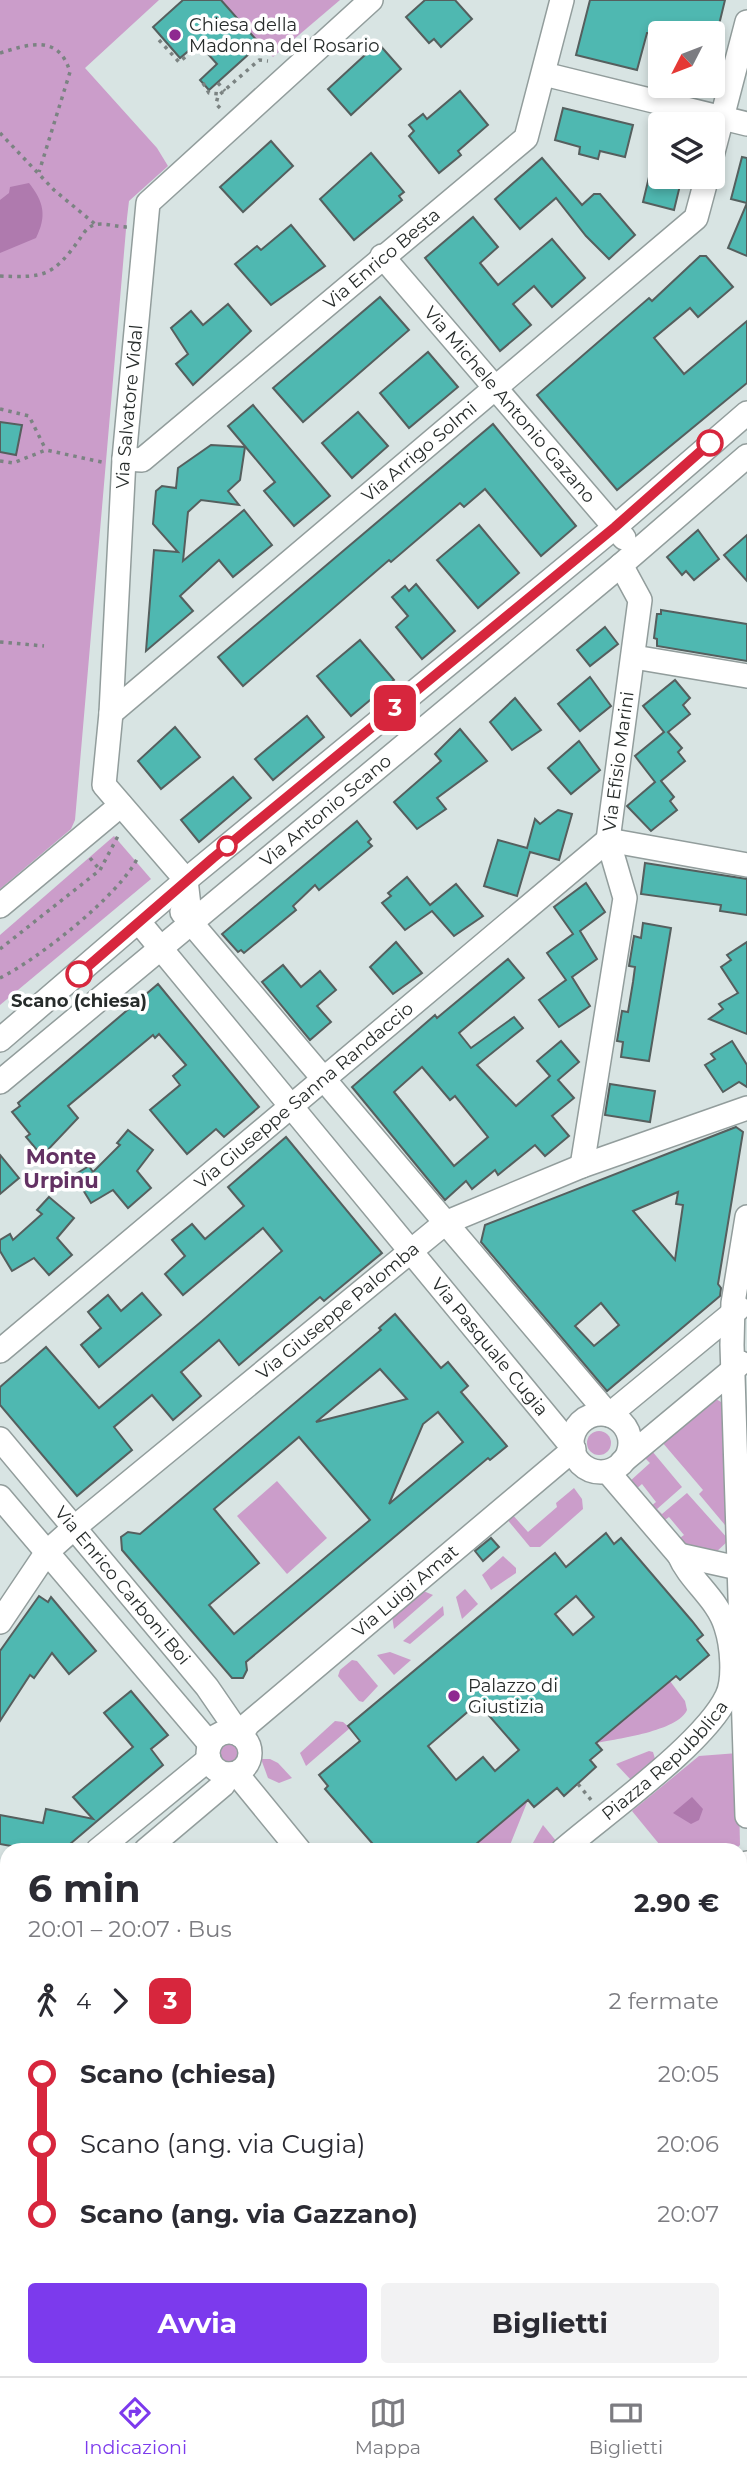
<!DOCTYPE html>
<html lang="it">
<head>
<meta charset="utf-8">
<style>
  body { margin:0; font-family:Montserrat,sans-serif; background:#f2f2f3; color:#2b2b33; height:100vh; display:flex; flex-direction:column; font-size:26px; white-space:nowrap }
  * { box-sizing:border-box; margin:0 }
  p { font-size:23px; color:#7c7c81 }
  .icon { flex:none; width:38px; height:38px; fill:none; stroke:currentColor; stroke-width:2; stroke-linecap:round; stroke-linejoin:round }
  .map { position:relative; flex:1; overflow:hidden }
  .side { position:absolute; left:0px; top:1843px; width:747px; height:534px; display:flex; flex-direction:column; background:#fff; border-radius:21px 21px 0 0; box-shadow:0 4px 10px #0003 }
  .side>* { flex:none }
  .badge { padding:0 14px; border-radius:10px; font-size:24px; line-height:46px }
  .needle { width:46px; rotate:228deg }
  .tools { position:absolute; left:648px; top:21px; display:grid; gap:14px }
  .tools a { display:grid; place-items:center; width:77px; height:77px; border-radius:7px; background:#fff; box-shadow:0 4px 10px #0003; font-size:35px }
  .map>.badge { position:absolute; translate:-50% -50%; box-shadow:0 0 0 4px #fff }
  .legs { display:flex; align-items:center; gap:10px; height:77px; padding:0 28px; font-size:23px }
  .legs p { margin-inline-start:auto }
  .headline { display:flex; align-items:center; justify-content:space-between; height:119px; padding:0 28px }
  h1 { font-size:38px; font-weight:700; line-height:52px }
  .cta { display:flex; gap:14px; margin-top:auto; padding:14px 28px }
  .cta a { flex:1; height:80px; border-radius:7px; background:#7c3aed; color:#fff; font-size:28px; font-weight:700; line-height:80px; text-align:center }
  .cta a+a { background:#f2f2f3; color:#2b2b33 }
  ul { padding:0 28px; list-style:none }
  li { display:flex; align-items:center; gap:24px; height:70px; font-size:26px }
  li i { display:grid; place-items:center; width:10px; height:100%; margin:0 9px; background:currentColor }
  li i::after { content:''; width:18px; height:18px; margin:-9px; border:5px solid; border-radius:50%; background:#fff }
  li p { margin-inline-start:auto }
  li:first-child i { background:linear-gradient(#0000 50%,currentColor 0) }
  li:last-child i { background:linear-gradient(currentColor 50%,#0000 0) }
  .menu { display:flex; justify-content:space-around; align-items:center; height:98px; border-top:2px solid #e1e1e2; background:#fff; font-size:19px; color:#7c7c81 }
  .menu a { display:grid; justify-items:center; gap:4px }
  .menu .active { color:#7c3aed }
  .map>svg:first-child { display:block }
  .green { fill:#cb9dca }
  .water { fill:#af7aae }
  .building { fill:#4fb8b1; stroke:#555f5e; stroke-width:2; fill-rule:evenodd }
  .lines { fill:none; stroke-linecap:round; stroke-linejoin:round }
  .minor-casing { stroke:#929d9c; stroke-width:26 }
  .major-casing { stroke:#929d9c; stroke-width:32 }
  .path { stroke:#7b8382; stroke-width:3.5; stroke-dasharray:3.5 5; stroke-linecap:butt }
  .minor { stroke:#fff; stroke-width:23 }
  .major { stroke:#fff; stroke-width:28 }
  .tram { stroke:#525857; stroke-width:2 }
  .line-1-casing { stroke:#fff; stroke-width:16 }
  .line-1 { stroke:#d7263d; stroke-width:10 }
  .poi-dot { fill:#8e2a90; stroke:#fff; stroke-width:2.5 }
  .stop-1-dot { fill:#fff; stroke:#d7263d; stroke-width:3.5 }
  .labels { text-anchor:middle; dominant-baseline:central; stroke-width:7; stroke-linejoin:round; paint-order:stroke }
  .poi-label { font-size:18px; fill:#272c2b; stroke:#fff; text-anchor:start }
  .street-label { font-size:18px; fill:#272c2b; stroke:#fff }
  .stop-label { font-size:18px; font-weight:bold; fill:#272c2b; stroke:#fff }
  .quarter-label { font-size:21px; font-weight:bold; fill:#633163; stroke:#fff }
</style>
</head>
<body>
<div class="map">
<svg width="747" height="2376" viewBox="0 0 747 2376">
  <rect width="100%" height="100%" fill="#d8e4e3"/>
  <!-- green -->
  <g class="green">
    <path d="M0,0h159l-74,68 72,80 11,18 -39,35 -2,17 -52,602 -4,9 -71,60z"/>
    <path d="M220,0h120l-67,57z"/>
    <path d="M114,836l37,43 -151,126v-70z"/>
    <path d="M716,1399l10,6 4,126 -31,-37 4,-4 -41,-48 48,-41z"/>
    <circle cx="599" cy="1443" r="12"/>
    <path d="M652,1451l30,36 -25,22 5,5 25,-21 42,47 -14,13 -17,2 -21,-15 7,-5 -15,-18 -7,5 -12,-15 6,-5 -14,-18 -7,6 -6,-8 21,-19 -6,-6z"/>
    <path d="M277,1481l50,57 -40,36 -50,-58z"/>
    <path d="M574,1488l8,11 1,10 -43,38h-10l-24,-29 5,-5 17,19 29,-25 -1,-4z"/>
    <path d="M503,1556l13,12v5l-25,17 -9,-15z"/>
    <path d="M465,1589l13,15 -16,15 -6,-22z"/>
    <path d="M421,1590l12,5 -39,34 -2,-13z"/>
    <path d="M443,1606l1,9 -34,29 -7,-3z"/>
    <path d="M390,1652l21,8 -17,15 -17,-20z"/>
    <path d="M352,1660l5,1 21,25 -15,16 -4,-1 -21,-25 2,-6z"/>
    <path d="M670,1681l15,20 2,9c-9,21 -70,29 -91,33z"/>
    <path d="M335,1721l8,1 7,6 -44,38 -6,-13z"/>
    <circle cx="227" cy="1754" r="12"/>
    <path d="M649,1751l4,1 2,7 -24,21 -15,-16z"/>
    <path d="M738,1753l2,92 -5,5h-71l-32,-39 67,-55z"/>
    <path d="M270,1759l8,4 14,15 -13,5 -11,-5 -7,-19z"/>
    <path d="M528,1800l-20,50h-39z"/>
    <path d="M543,1825l14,17 -9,8h-19z"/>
    <path d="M747,1897v122l-7,-8v-93z"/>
  </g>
  <!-- water -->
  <g class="water">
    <path d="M29,183c15,19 18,33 7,55l-36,15v-53l9,-7 1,-6z"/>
    <path d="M692,1797l11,12 -4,11 -8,4 -18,-11z"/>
  </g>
  <!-- building -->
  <g class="building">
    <path d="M183,0h38l39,44 -51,46 -9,-10 17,-16 -19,-21 -18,15 -27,-31z"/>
    <path d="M425,0h30l17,19 -31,28 -7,-8 -5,4 -23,-26z"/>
    <path d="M590,0h135l-8,33h-70l-10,37 -61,-15z"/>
    <path d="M378,43l23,26 -50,46 -23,-26z"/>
    <path d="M460,91l28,34 -30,26 3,4 -22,18 -30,-37 5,-5 -5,-6 14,-11 4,5z"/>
    <path d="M563,108l70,17 -8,32 -25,-6 -2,8 -19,-5 1,-7 -25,-7z"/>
    <path d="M271,141l22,25 -50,46 -23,-25z"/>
    <path d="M371,153l33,39 -5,4 3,4 -48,40 -34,-41z"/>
    <path d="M742,157l5,1v98l-19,-8 19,-45 -16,-4z"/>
    <path d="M542,158l40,47 12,-11h6l35,41 -26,24 -23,-23 -30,-38 -36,31 -25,-30z"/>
    <path d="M649,177h33l-8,33 -31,-8z"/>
    <path d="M473,217l25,30 -18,16 18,22 54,-46 33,39 -33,29 -18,-21 -21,18 18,21 -31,26 -75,-93z"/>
    <path d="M291,225l34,41 -54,39 -36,-41 22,-18 4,4z"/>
    <path d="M700,256h6l27,31 -35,30 -8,-9 -36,30 30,36 63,-53v62l-130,107 -80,-95 112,-97 3,3z"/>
    <path d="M380,297l29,33 -106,92 -30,-34z"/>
    <path d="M228,304l23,27 -58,54 -17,-21 12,-10 -17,-26 20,-17 12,14z"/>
    <path d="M428,352l30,35 -49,41 -29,-35z"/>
    <path d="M253,405l77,91 -36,30 -30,-35 11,-9 -47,-56z"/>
    <path d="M358,412l30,34 -36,32 -30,-35z"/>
    <path d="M0,422l22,3 -6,30 -16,-3z"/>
    <path d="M493,424l83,102 -35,30 -56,-67 -21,18 -4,-4 -69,59 -2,-2 -146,126 -25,-29z"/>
    <path d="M211,445l34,2 -5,33 -12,11 11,14 -38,-5 -13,12 -5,49 61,-51 28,35 -39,32 -14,-17 -39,36 13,15 -47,40 8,-101 24,2 -25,-28 3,-33 6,-5 14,2 2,-20z"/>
    <path d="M479,525l40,48 -41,35 -41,-48z"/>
    <path d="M698,530l21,29 -25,21 -8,-9 -4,4 -15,-18z"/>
    <path d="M747,535v46l-23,-26z"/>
    <path d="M416,584l39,47 -33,28 -26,-32 12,-11 -16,-19 13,-11 4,5z"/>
    <path d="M661,610l86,14v37l-90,-15v-7l-3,-1 3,-24h4z"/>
    <path d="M605,627l13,17 -28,22 -13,-16z"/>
    <path d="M360,640l34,40 -43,36 -34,-40z"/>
    <path d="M590,677l21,29 -31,25 -22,-27z"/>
    <path d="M675,680l15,18 -7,7 7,9 -22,18 14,16 -4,4 7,9 -24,20 13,16 -4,4 7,9 -26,21 -24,-25 28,-24 -20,-26 29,-24 -21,-26z"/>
    <path d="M515,698l26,32 -29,20 -22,-28z"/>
    <path d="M307,716l17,21 -51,43 -18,-21z"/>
    <path d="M175,727l25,30 -39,32 -23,-28z"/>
    <path d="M460,729l27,32 -50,37 9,11 -29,20 -23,-27 47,-41 -6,-7z"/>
    <path d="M579,741l21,29 -29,24 -23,-26z"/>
    <path d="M233,777l18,21 -52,44 -18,-22z"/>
    <path d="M558,810l14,4 -13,46 -29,-8 -13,44 -33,-10 14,-46 29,8 8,-29 5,5z"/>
    <path d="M357,821l14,18 -3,3 4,4 -53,44 -4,-5 -22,21 3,4 -52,43 -3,-3 -3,2 -16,-18z"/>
    <path d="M645,863l102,16v36l-27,-4 1,-6 -80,-11z"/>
    <path d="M407,877l23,28 26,-21 27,32 -29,20 -22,-25 -27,19 -23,-27 9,-7 -3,-3z"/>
    <path d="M586,883l19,29 -25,19 17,28 -25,18 18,29 -31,21 -20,-27 27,-20 -19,-27 26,-19 -19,-27z"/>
    <path d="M643,923l28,5 -22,133 -28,-4 2,-15 -6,-1 5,-30 6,1 5,-30 2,-15 -6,-1 5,-30 7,2z"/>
    <path d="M396,942l26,31 -29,21 -23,-27z"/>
    <path d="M747,942v92l-38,-15 14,-10 -4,-5 19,-11 -17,-26 10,-7 -4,-5z"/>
    <path d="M508,959l16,19 -65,55 12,15 43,-31 9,11 -46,37 39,41 34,-30 -13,-15 24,-20 18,21 -21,18 16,18 -22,18 17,20 -24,20 -10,-11 -37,30 -3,-5 -23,19 -6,-8 -21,19 -93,-113 83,-72 2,3zM422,1067l28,33 5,-4 33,41 -34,29 -60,-74z"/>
    <path d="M283,965l18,22 19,-16 16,19 -19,16 14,16 -21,18 -48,-58z"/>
    <path d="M158,984l101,123 -35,30 -8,-8 -29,25 -37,-44 30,-25 -7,-9 13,-11 -27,-31 -4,4 -2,-3 -85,71 10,12 -36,38 -16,-19 4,-3 -18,-22 8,-6 -2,-3z"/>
    <path d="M732,1041l15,24v22l-8,-5 -16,10 -18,-27 10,-6 -4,-5z"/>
    <path d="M610,1084l45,7 -5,31 -45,-7z"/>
    <path d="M736,1127l7,5 -25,152 3,4 -1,8 -113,95 -126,-149 4,-17zM678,1192l-2,12 7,1 -8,55 -42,-49zM601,1303l18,22 -25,21 -19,-20z"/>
    <path d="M128,1130l25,20 -16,21 14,17 -23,20 -15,-18 -22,13 -17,-28 15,-9 4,6 27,-27 -3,-2z"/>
    <path d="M286,1137l96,116 -58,48 -4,-4 -81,68 -20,-25 -38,32 20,24 -28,24 -21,-25 -38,32 18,23 -55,46 -77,-91v-18l46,-40 53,61 103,-87 80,-70 -19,-23 -80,67 -18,-21 20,-18 -13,-16 20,-16 13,15 39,-33 -16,-19z"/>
    <path d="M0,1155l19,23 -19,16z"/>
    <path d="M49,1197l25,21 -17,20 15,17 -23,20 -15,-17 -22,13 -12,-20v-11l10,-6 3,6 29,-26 -5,-4z"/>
    <path d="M142,1293l19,22 -62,52 -18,-22 20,-17 -13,-16 20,-17 13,16z"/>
    <path d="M395,1314l46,54 7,-6 20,24 -7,6 46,54 -17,14 -2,-2 -242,204 1,8 -4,8h-11l-110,-128 -1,-13 7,-5 12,2 241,-204 -2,-2zM380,1369l27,30 -91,23zM438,1412l25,30 -74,62 34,-80zM299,1437l71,83 -136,114 -25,-29 50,-42 -45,-54z"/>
    <path d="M606,1533l8,11 7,-6 71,83 11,14 -6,5 12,15 -29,25 -4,-4 -80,67 6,7 -12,10 6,7 -32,29 -7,-8 -23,19 -6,-7 -59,50h-91l-53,-61 3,-3 -9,-11 41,-34 -12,-15 207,-173 11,14zM576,1596l18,21 -21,18 -18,-21zM478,1703l41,47 -24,21 -12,-14 -27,23 -28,-34z"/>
    <path d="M491,1538l8,9 -16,14 -8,-10z"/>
    <path d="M39,1596l9,6 3,-5 45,54 -27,23 -17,-21 -18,25 -4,-3 -30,46v-70z"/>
    <path d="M131,1691l37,44 -17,14 12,16 -100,85h-30l-33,-6v-29l43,8 3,-14 47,10 -20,-22 60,-50 -29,-34z"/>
  </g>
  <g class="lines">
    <!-- minor casing -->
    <g class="minor-casing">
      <g id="minor">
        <path d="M544,74l203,50"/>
        <path d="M712,156l35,-134"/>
        <path id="s1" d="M382,256l242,282"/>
        <path id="s2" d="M124,459l18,1 384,-322 36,-138"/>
        <path d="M634,657l113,19"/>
        <path id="s3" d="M111,713l585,-495 11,-41"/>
        <path d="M608,840l139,25"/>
        <path d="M0,906l121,-101"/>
        <path d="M182,912l426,502"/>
        <path id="s4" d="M139,922l434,526"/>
        <path id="s5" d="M191,923l-5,-43 -82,-95 7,-72 13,-254 24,-256 223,-203"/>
        <path d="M0,1040l186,-160 429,-353 132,-114"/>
        <path id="s6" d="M0,1082l621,-517 126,-109"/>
        <path id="s7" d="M582,1166l43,-268 -17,-58 32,-240 -19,-35"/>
        <path d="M747,1217l-14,86 -1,42 15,471"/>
        <path id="s8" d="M0,1351l608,-511"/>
        <circle cx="601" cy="1443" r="29"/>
        <path d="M609,1415l130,-107"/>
        <path id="s9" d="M0,1439l207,248 33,48"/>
        <path d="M622,1462l119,-99"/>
        <path d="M0,1497l210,247"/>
        <path d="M679,1555l68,15"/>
        <path id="s10" d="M0,1622l47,-70 28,-25 370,-304 137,-57 165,-58"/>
        <circle cx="229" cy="1753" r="21"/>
        <path id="s11" d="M241,1735l7,-11 326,-275"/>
        <path d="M236,1773l63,77"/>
        <path d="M98,1850l111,-91"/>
        <path d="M146,1850l77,-65 7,-11"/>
        <path id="s12" d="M563,1850c43,-37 142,-107 164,-154 8,-17 5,-51 -1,-69 -8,-28 -36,-46 -47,-72l-71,-83"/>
        <path d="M0,1876l7,1"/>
        <path d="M740,1897l7,-34"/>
        <path d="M740,2034l7,8"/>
        <path d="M0,2139l7,2"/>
        <path d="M662,2370l5,6"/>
        <path d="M160,2376l8,-6"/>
        <path d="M474,2376l7,-6"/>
        <path d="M713,2376l19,-6"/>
      </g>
    </g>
    <!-- major casing -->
    <g class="major-casing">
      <g id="major">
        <path d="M740,2132l7,-6"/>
        <path d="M434,2376l8,-6"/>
      </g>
    </g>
    <!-- path -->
    <g class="path">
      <path d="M159,40l20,22 18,-14"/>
      <path d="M0,53c29,-9 59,-19 70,19l-31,100"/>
      <path d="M203,83l6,10 12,1"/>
      <path d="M218,83l7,8"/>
      <path d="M220,108l-4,-4 2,-8 41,-36 9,1"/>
      <path d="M0,133l54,57 41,34"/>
      <path d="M0,276c44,2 53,0 79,-36 4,-6 8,-13 15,-15 9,-3 23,2 33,2"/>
      <path d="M0,409l29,7 17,34"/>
      <path d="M0,461l13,2 33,-13 60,13"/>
      <path d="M0,642l44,4"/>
      <path d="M90,858l10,12"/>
      <path d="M0,949l100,-79 18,-34"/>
      <path d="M0,978c37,-18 121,-84 138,-121"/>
      <path d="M578,1784l14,17"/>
    </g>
    <!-- minor -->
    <use href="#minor" class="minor"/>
    <!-- major -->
    <use href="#major" class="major"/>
    <!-- tram -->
    <path class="tram" d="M0,2049l7,1"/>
  </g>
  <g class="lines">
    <!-- line-1 casing -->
    <g class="line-1-casing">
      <path id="line-1" d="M79,974l134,-116 402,-331 95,-84"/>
    </g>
    <!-- line-1 -->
    <use href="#line-1" class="line-1"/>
  </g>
  <!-- markers -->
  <g class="poi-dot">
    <circle cx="175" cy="35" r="7"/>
    <circle cx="454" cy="1696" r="7"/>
  </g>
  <g class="stop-1-dot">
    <circle cx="710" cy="443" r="12"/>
    <circle cx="227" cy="846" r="9"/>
    <circle cx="79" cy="974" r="12"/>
  </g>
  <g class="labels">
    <!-- poi labels -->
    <g class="poi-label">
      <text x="189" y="25">Chiesa della<tspan x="189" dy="21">Madonna del Rosario</tspan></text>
      <text x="468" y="1686">Palazzo di<tspan x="468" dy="21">Giustizia</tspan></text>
    </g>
    <!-- street labels -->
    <g class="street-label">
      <text stroke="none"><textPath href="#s2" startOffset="331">Via Enrico Besta</textPath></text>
      <text stroke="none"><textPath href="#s1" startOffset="196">Via Michele Antonio Gazano</textPath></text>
      <text stroke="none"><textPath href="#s5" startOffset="548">Via Salvatore Vidal</textPath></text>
      <text stroke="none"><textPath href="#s3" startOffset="404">Via Arrigo Solmi</textPath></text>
      <text stroke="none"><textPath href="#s7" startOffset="411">Via Efisio Marini</textPath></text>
      <text stroke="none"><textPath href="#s6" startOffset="424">Via Antonio Scano</textPath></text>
      <text stroke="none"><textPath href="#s8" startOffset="397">Via Giuseppe Sanna Randaccio</textPath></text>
      <text stroke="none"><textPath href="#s10" startOffset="462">Via Giuseppe Palomba</textPath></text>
      <text stroke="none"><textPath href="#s4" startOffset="551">Via Pasquale Cugia</textPath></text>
      <text stroke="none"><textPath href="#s9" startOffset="191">Via Enrico Carboni Boi</textPath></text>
      <text stroke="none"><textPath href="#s11" startOffset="219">Via Luigi Amat</textPath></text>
      <text stroke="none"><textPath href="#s12" startOffset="136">Piazza Repubblica</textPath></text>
    </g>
    <!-- stop labels -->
    <g class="stop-label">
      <text x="79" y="1001">Scano (chiesa)</text>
    </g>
    <!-- quarter labels -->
    <g class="quarter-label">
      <text x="61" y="1156">Monte<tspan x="61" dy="24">Urpinu</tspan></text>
    </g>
  </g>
</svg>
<div class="tools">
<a><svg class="needle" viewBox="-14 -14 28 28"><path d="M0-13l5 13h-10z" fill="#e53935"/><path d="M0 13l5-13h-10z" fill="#7c7c81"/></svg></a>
<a><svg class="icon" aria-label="layers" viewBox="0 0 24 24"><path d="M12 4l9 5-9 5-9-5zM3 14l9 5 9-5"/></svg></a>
</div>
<b class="badge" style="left:395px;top:708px;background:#d7263d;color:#fff">3</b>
<section class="side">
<div class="headline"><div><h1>6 min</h1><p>20:01 – 20:07 · Bus</p></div><b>2.90 €</b></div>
<div class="legs"><svg class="icon" aria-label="walk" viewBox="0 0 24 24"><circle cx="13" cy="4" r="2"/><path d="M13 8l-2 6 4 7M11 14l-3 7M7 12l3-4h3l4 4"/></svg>4<svg class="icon" aria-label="forward" viewBox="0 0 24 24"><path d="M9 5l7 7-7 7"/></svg><b class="badge" style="background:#d7263d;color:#fff">3</b><p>2 fermate</p></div>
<ul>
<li><i style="color:#d7263d"></i><b>Scano (chiesa)</b><p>20:05</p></li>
<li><i style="color:#d7263d"></i><span>Scano (ang. via Cugia)</span><p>20:06</p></li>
<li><i style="color:#d7263d"></i><b>Scano (ang. via Gazzano)</b><p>20:07</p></li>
</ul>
<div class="cta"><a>Avvia</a><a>Biglietti</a></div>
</section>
</div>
<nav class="menu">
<a class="active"><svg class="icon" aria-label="directions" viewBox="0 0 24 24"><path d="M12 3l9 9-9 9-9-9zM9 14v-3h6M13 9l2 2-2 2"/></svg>Indicazioni</a>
<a><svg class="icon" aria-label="map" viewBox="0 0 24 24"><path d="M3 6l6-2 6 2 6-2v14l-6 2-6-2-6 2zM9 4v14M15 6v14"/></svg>Mappa</a>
<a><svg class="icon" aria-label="tickets" viewBox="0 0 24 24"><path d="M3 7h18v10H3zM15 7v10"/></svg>Biglietti</a>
</nav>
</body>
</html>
